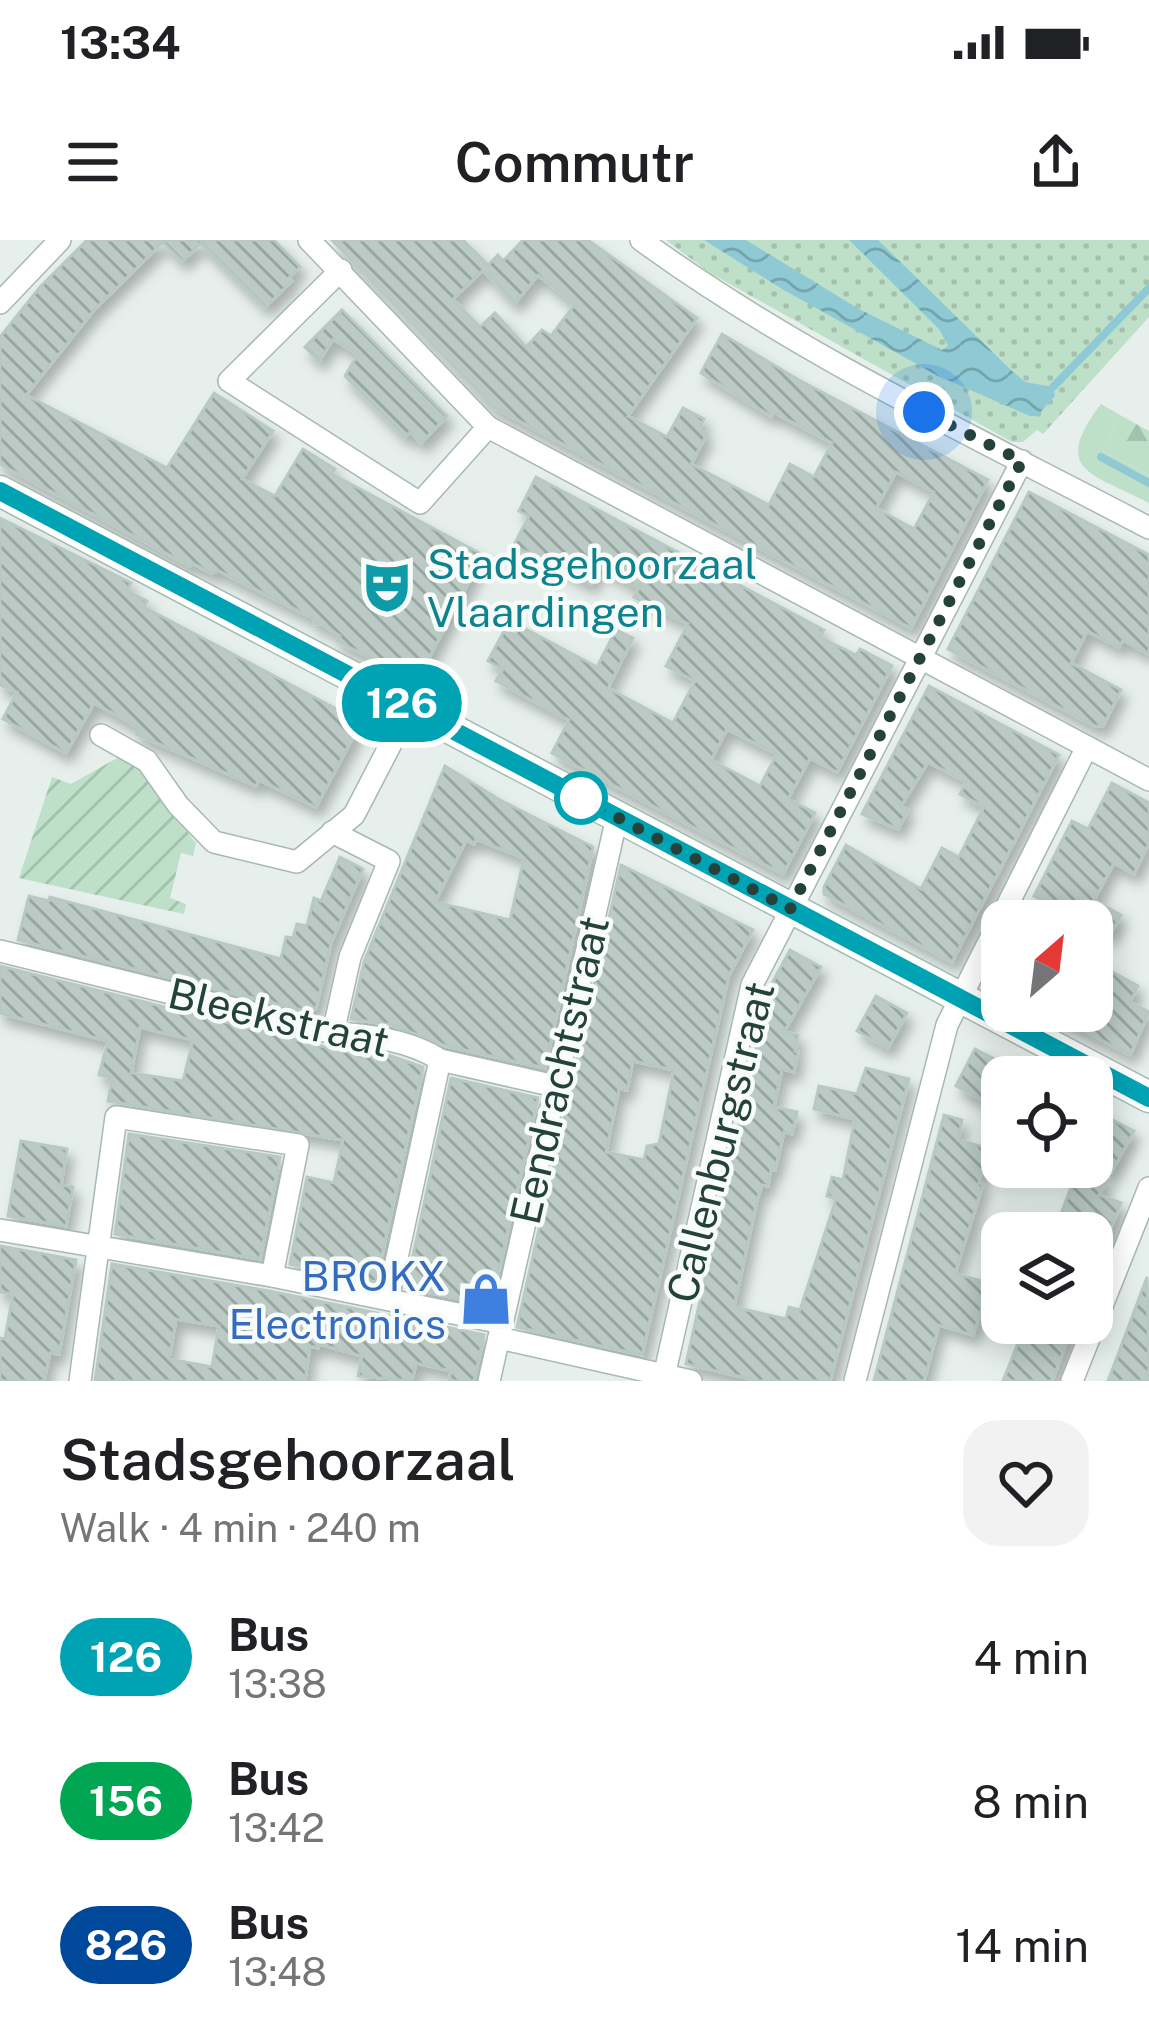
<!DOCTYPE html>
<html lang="en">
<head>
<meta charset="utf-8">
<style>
  body { margin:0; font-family:"Public Sans",sans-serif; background:#f2f2f2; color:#202124; height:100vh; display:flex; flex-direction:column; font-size:45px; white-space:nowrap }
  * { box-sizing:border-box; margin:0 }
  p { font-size:39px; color:#757577 }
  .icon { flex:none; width:66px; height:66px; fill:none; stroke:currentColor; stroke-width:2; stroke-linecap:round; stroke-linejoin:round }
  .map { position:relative; height:1141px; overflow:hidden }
  .panel { display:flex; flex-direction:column; background:#fff; flex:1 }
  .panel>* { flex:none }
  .badge { padding:0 24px; border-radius:39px; font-size:42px; line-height:78px }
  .needle { width:78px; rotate:28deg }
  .buttons { position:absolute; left:981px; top:660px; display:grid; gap:24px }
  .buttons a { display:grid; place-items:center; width:132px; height:132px; border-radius:24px; background:#fff; box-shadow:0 6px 30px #0003; font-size:60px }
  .you { position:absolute; width:60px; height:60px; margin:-30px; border:9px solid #fff; border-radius:50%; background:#1a73e8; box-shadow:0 0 0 18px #1a73e833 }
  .map>.badge { position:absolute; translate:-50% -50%; box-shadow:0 0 0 6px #fff }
  .round { display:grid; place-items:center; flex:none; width:126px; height:126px; border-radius:36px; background:#f2f2f2 }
  .headline { display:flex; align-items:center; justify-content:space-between; height:204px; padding:0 60px }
  h1 { font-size:57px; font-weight:600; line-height:90px }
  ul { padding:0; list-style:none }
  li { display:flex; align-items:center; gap:36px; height:144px; padding:0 60px }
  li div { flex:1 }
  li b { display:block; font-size:45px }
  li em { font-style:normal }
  li .badge { min-width:132px; font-weight:700; text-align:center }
  .status { display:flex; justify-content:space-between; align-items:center; height:84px; padding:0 60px; background:#fff; direction:ltr }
  .status svg { height:33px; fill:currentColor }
  header { display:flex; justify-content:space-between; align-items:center; height:156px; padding:0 60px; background:#fff; font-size:54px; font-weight:600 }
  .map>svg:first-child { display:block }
  .grass { fill:#bfe0c8 }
  .forest { fill:url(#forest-firs) }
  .park { fill:url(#park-dots) }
  .garden { fill:url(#garden-furrows) }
  .water { fill:url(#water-waves) }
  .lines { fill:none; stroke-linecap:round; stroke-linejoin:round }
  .stream { stroke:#8ec9d4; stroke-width:8 }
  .building { fill:url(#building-back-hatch); stroke:#b8c9c2; stroke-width:3; fill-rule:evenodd; filter:url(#shadow) }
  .street-casing { stroke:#a8b8b2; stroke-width:24 }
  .secondary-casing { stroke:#a4bbb3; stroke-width:33 }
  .street { stroke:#fff; stroke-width:21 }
  .secondary { stroke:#fff; stroke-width:30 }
  .line-casing { stroke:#fff; stroke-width:27 }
  .line { stroke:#00a3b4; stroke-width:18 }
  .walk { stroke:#24423a; stroke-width:12; stroke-dasharray:0 21.6 }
  .stop-dot { fill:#fff; stroke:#00a3b4; stroke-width:6 }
  .labels { text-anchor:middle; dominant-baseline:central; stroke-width:9; stroke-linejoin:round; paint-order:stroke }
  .culture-label { font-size:42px; fill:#0d838f; stroke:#f7fbf9; text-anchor:start }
  .street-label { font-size:42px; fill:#24423a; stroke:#f7fbf9 }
  .shop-label { font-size:42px; fill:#366cbe; stroke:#f7fbf9; text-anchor:end }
</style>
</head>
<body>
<div class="status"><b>13:34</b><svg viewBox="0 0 49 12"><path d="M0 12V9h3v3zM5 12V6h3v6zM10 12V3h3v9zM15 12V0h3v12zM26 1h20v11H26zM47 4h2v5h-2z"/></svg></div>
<header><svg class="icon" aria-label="menu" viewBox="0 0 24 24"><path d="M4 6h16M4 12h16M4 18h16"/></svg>Commutr<svg class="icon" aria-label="share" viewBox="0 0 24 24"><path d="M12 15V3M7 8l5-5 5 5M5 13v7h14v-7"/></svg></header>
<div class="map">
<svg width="1149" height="1141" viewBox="0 0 1149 1141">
  <defs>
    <pattern id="forest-firs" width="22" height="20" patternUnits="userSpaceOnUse" patternTransform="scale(3)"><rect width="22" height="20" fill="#bfe0c8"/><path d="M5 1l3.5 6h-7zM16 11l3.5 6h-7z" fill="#a4c1ad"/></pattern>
    <pattern id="park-dots" width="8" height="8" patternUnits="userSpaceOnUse" patternTransform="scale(3)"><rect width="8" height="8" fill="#bfe0c8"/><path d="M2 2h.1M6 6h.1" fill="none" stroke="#a4c1ad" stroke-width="1.8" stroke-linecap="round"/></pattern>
    <pattern id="garden-furrows" width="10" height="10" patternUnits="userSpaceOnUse" patternTransform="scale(3)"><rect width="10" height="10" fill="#bfe0c8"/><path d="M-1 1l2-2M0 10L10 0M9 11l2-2" fill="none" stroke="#a4c1ad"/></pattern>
    <pattern id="water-waves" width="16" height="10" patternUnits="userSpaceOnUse" patternTransform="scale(3)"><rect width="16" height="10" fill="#8ec9d4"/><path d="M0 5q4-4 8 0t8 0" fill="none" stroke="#74a5ad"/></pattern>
    <pattern id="building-back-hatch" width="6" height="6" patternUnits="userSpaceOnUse" patternTransform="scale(3)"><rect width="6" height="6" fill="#bbcac4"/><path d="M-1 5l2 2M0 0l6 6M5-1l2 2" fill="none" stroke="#98a6a0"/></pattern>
    <filter id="shadow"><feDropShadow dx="5.5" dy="9" stdDeviation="6" flood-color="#0004"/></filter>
  </defs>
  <rect width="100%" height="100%" fill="#e6efeb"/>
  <!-- grass -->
  <path class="grass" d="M1101,164l19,11 -17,36 46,24v28c-57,-30 -99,-32 -48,-99z"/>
  <!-- forest -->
  <path class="forest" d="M1120,175l29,16v44l-46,-24z"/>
  <!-- park -->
  <path class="park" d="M666,0h483v77l-106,117 -6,-4 -14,12h-11l-302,-169z"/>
  <!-- garden -->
  <path class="garden" d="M119,517c33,13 54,58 77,86l-3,13 -12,-3 -11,45 16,6 -2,10 -165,-36 33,-101 19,7z"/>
  <!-- water -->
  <path class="water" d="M704,0h42l113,69 83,41 6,-4 -9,-17 -90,-89h29l133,130 14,12 28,5 2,9 -18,20h-7l-92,-40 -156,-87z"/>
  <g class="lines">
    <!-- stream -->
    <g class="stream">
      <path d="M1053,147l96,-99"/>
      <path d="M1101,217l48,26"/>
    </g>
  </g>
  <!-- building -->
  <g class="building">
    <path d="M87,0h187l26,27 -11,11 3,3 -27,26 -64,-64 -19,18 -19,-19 -69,68 -68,85 141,73 47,-75 59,38 -31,48 33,17 28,-47 32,20 -3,5 151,81 -62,118 -11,-5 -4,8 -69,-35 3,-5 -18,-12h-7l-2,-6 -94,-47 -8,2 -19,-10 -2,3 -190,-102v-127l40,-50z"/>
    <path d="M332,0h131l25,25 10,-10 5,6 20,-21h65l109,78 -69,98 39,21 16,-29 21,11 -5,11 8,4 -16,30 78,41 21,-41 24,13 18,-34 -59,-31 -2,4 -70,-43 21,-39 77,46 189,100 -77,148 -418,-221zM483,30l32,33 23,-28 37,29 -24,32 -9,-6 -16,17 -31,-34 -15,14 -27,-28zM896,232l38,20 -20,37 -38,-21z"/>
    <path d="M342,70l105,106 -26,27 -11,-11 -5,5 -60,-61 13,-22 -25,-15 -14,22 -14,-14z"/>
    <path d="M536,237l288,153 -4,7 36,18 4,-6 32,17 -55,106 -27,-14 -22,41 27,14 -32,61 -231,-121 17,-33 -73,-39 7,-12 -15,-8 17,-32 10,6 5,-9 77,41 19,-37 17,8 -25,50 65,35 22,-42 -29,-15 22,-42 -54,-27 5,-9 -39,-21 -9,17 -56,-29 -22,-8 16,-31 -10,-5zM727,489l50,25 -17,32 -49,-26z"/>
    <path d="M1029,252l120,63v99l-26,-14 -4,7 -32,-16 -16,32 50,27 -18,36h-8l-147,-77z"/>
    <path d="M0,278l131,65 -4,8 20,10 -3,6 217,115 -45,85 -57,-27 -3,6 -120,-52 4,-6 -46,-25 -28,50 -63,-34 14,-27 -17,-7z"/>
    <path d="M929,446l130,69 -107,207 -128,-68v-7l22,-42 75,44 21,-41 17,9 25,-50 -24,-13 6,-12 -38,-20 -27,44 7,4 -10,19 -36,-15z"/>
    <path d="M445,526l55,34 93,47 -48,221 -99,-22 -54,-21 -41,-6 13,-57zM476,599l48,19 -14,62 -75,-18 31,-62 8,4z"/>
    <path d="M1112,543l37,20v40l-15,31 -20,-11 -20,37 27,15 -11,20 -18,-9v-5h-9l-49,-25 38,-75 16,8z"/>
    <path d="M340,617l23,12 -32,74 -15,65 -6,4 -292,-72 11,-44 20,5 1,-4 231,62 5,-22 7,1 4,-14 10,2 7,-28 7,3z"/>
    <path d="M621,625l132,65 -24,45 -87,380 -125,-28zM633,821l41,9 -15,74 -12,2 -3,14 -38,-8 13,-63 8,1z"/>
    <path d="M790,710l31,17 -37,65 14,3 -3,16 3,1 -4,20 -12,-3 -8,38 23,5 -5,22 -8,-2 -9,38 -4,-1 -3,17 -6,-1 -5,15 -23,107 52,12 3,-12 11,3 36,-111 -9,-3 5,-19 11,3 12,-61 -41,-10 5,-23 38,8 9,-26 43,11 -79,302h-71l-73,-17 84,-377z"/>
    <path d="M1092,721l46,25 -8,16 19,10 -19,43 -84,-44h46z"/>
    <path d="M0,726l329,82 56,6 38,13 -47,215 -86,-18 17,-87 27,6 9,-43 -235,-39 4,-23 -13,-3 9,-34 -108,-28zM140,787l53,13 -10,41 -52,-8z"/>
    <path d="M876,756l31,17 -19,35 -31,-17z"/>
    <path d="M975,809l27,14v48l-46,-25z"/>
    <path d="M451,838l87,20 -47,207 -85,-17z"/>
    <path d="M1092,869l42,22 -23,42 -19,-10z"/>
    <path d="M944,875l18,5 -4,20 30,8 -9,35 4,1 -28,90 35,9 -17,52 -34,-10 -15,56h-50z"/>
    <path d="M129,894l151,23 -20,102 -145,-25z"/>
    <path d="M21,901l46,8 -6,36 12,2 -7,39 -58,-10z"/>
    <path d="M1085,933l23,6 -9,16 22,8 -28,70 -1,-40h-38l19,-51 6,2z"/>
    <path d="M0,1006l76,14 -17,94 -9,-1 -6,28h-44v-43l5,1 8,-45 -13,-2z"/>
    <path d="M112,1024l157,27 215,44 -10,46h-25l2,-10 -35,-8 -4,18 -54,-5 4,-20 -43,-12 -1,4 -8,-2 -5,35h-210zM176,1079l43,7 -7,41 -43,-8z"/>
    <path d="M1147,1037l2,104h-41l17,-45z"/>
    <path d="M1026,1083h48l-22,58h-49z"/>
  </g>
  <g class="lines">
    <!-- street casing -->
    <g class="street-casing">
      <g id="street">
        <path d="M309,0l179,187 661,353"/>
        <path d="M641,0c158,115 335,197 508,288"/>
        <path d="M341,30l-112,111 191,122 68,-76"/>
        <path d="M0,63l60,-63"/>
        <path d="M101,495l46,26 31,44 36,37 83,20 57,-47 56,-108"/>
        <path d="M332,592l57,29 -39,96 -17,76"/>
        <path d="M0,711l333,82c33,1 79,8 107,27l115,26"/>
        <path d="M0,990l272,46 230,47"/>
        <path d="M388,1059l52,-239"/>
        <path d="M499,1098l192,43"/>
        <path d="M80,1141l36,-264 182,28 -26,131"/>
        <path d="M489,1141l128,-564"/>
        <path d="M663,1141l89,-396 270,-524"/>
        <path d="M855,1141l92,-356 140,-278"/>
        <path d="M1072,1141l77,-193"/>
      </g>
    </g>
    <!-- secondary casing -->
    <g class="secondary-casing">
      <path id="secondary" d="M0,251l1149,606"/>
    </g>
    <!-- street -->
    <use href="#street" class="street"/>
    <!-- secondary -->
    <use href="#secondary" class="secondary"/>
  </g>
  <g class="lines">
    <!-- line casing -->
    <g class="line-casing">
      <path id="line" d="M0,251l1149,607"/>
    </g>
    <!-- line -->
    <use href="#line" class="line"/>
    <!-- walk -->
    <path class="walk" d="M581,558l209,111 232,-448 -98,-49"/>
  </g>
  <!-- icons -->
  <defs>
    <g id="theatre-bare" transform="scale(4.14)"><path d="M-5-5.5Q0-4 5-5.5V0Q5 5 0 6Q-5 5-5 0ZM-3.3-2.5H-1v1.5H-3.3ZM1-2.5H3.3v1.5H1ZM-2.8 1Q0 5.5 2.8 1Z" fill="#0f9aa8" stroke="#f7fbf9" stroke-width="2.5" paint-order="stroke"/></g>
    <g id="shop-bare" transform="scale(4.14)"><path d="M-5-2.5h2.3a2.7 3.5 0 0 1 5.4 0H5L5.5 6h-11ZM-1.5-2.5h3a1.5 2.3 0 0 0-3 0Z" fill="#3f7fe0" stroke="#f7fbf9" stroke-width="2.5" paint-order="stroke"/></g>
  </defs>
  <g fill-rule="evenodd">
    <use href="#theatre-bare" x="387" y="347"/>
    <use href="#shop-bare" x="486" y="1059"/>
  </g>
  <!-- markers -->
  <circle class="stop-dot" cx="581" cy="558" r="24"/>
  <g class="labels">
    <!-- culture labels -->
    <g class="culture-label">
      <text x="427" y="323">Stadsgehoorzaal<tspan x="427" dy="48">Vlaardingen</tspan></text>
    </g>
    <!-- street labels -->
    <g class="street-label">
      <text transform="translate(279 777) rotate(13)">Bleekstraat</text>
      <text transform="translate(559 830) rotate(-77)">Eendrachtstraat</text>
      <text transform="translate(720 902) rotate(-76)">Callenburgstraat</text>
    </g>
    <!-- shop labels -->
    <g class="shop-label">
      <text x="446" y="1035">BROKX<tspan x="446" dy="48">Electronics</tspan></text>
    </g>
  </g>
</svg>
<div class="buttons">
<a><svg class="needle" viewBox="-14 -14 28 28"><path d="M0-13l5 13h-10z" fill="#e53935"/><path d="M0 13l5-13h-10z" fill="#757577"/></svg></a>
<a><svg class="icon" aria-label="locate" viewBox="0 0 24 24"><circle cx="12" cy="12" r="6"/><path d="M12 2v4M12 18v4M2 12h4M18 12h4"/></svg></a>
<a><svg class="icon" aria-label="layers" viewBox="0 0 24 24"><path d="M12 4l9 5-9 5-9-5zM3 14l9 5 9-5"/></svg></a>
</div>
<div class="you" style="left:924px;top:172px"></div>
<b class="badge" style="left:402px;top:463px;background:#00a3b4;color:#fff">126</b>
</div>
<section class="panel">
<div class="headline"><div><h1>Stadsgehoorzaal</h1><p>Walk · 4 min · 240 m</p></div><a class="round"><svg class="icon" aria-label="heart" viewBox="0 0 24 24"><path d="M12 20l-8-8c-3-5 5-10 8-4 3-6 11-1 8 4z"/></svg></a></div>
<ul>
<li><span class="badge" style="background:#00a3b4;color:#fff">126</span><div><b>Bus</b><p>13:38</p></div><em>4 min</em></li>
<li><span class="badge" style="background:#00a651;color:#fff">156</span><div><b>Bus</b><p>13:42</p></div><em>8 min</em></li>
<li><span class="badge" style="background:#004899;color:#fff">826</span><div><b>Bus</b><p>13:48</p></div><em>14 min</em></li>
</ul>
</section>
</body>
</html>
